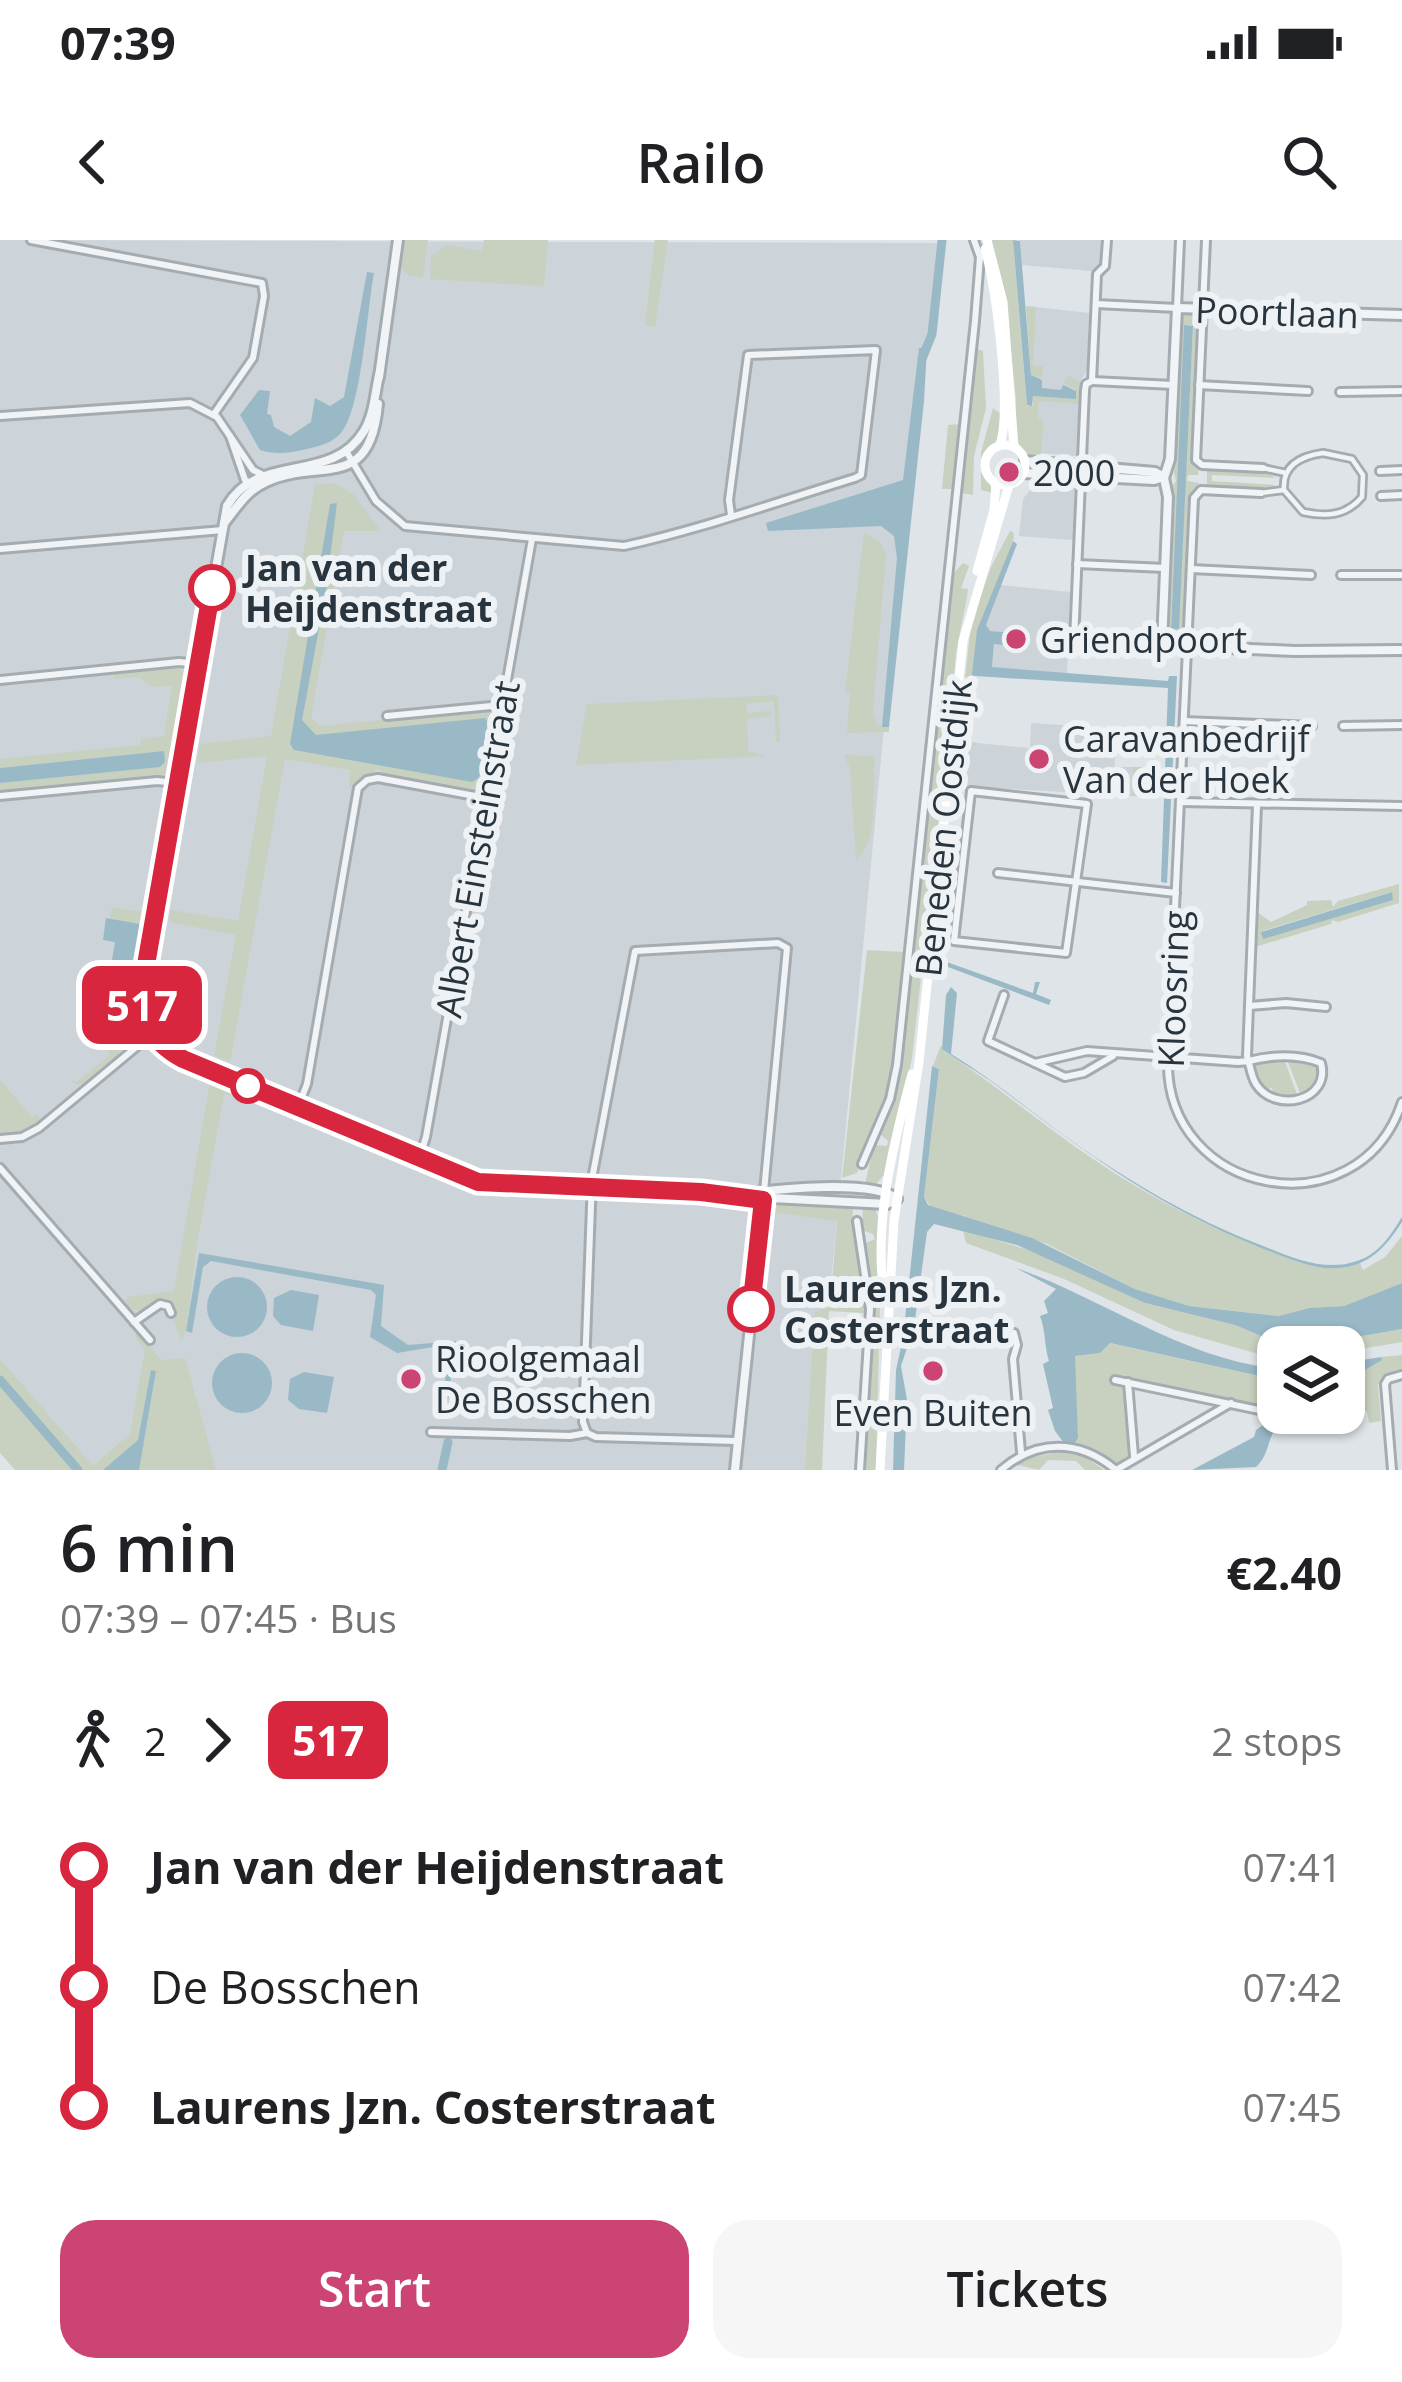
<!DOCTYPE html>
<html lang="en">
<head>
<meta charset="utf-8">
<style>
  body { margin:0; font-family:"Open Sans",sans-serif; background:#f6f6f6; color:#202124; height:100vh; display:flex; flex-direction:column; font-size:45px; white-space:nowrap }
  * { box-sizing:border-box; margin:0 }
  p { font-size:39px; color:#757577 }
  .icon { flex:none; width:66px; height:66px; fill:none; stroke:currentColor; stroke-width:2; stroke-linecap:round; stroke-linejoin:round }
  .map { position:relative; height:1230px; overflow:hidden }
  .sheet { display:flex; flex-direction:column; background:#fff; flex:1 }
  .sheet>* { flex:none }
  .badge { padding:0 24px; border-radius:18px; font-size:42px; line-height:78px }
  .fabs { position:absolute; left:1257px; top:1086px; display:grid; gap:24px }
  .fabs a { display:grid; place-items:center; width:108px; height:108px; border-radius:24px; background:#fff; box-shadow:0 3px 9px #0004; font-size:60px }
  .map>.badge { position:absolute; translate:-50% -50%; box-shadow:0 0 0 6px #fff }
  .legs { display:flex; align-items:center; gap:18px; height:132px; padding:0 60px; font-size:39px }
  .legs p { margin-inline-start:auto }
  .head { display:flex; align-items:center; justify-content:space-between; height:204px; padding:0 60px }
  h1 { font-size:66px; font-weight:600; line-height:90px }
  .primary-button { display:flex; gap:24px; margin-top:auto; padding:24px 60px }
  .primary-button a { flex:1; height:138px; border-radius:36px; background:#cb4474; color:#fff; font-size:48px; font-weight:600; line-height:138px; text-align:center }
  .primary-button a+a { background:#f6f6f6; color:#202124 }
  ul { padding:0 60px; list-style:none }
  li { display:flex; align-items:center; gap:42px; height:120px; font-size:45px }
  li i { display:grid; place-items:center; width:18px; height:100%; margin:0 15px; background:currentColor }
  li i::after { content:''; width:30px; height:30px; margin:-15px; border:9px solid; border-radius:50%; background:#fff }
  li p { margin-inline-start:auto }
  li:first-child i { background:linear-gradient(#0000 50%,currentColor 0) }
  li:last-child i { background:linear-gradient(currentColor 50%,#0000 0) }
  .status { display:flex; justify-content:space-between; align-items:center; height:84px; padding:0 60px; background:#fff; direction:ltr }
  .status svg { height:33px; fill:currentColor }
  header { display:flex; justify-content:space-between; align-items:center; height:156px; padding:0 60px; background:#fff; font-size:54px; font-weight:600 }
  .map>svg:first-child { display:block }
  .built { fill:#ccd3d9 }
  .green { fill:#c8d1bf; fill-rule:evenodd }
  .water { fill:#9ab9c7 }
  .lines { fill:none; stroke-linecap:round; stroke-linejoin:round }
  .canal { stroke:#9ab9c7; stroke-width:9 }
  .pedestrian-casing { stroke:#a4acb2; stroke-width:10 }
  .minor-casing { stroke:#a4acb2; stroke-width:12 }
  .tertiary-casing { stroke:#a4acb2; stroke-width:14 }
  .pedestrian { stroke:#f1f4f6; stroke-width:4.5 }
  .minor { stroke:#f1f4f6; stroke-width:6 }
  .tertiary { stroke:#f1f4f6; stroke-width:8 }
  .secondary { stroke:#fff; stroke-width:9 }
  .line-1-casing { stroke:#fff; stroke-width:27 }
  .line-1 { stroke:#d7263d; stroke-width:18 }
  .poi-dot { fill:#cb4474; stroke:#eef2f5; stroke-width:4.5 }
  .stop-1-dot { fill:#fff; stroke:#d7263d; stroke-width:6 }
  .labels { text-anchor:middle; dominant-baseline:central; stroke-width:12; stroke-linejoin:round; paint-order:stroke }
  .street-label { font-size:36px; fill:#28343e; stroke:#eef2f5 }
  .poi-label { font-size:36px; fill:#28343e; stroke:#eef2f5; text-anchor:start }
  .stop-label { font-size:36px; font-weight:bold; fill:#28343e; stroke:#eef2f5; text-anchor:start }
</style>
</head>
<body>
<div class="status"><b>07:39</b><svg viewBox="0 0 49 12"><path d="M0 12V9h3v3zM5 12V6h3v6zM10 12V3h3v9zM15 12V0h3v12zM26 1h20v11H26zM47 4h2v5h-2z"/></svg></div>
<header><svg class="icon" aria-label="back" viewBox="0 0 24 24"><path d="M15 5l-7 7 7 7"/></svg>Railo<svg class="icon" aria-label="search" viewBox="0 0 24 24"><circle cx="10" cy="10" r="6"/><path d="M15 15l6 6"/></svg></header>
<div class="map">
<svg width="1402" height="1230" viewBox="0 0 1402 1230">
  <rect width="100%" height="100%" fill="#dee4e8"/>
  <!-- built -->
  <g class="built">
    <path d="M0,0l937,3 -9,96 -9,23 -106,1108h-729l-84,-101z"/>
    <path d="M1020,0h81l-1,24 -8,7 -70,-6z"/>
    <path d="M1026,66l63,7 -2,57 -7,12 -4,74 -35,-3 3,-33 -7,-2 -3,-22z"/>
    <path d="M1041,245l34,3 -2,52 -54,-4 4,-37 9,-11z"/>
    <path d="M1001,345l69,7 -3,82 -75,-7 2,-23 21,-10 -25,-3 -4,-6z"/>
    <path d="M1031,483l88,6 -5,38h19l-1,29 -170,-10 4,-44 64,6z"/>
  </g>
  <!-- green -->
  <g class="green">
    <path d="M402,0h26l-5,38 -14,-3 -10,-8z"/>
    <path d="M484,0h64l-4,46 -114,-7 1,-23 16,-11 35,6z"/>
    <path d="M655,0h13l-13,87 -10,-2z"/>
    <path d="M990,0h23l14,166 6,-1 -7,-99 10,1 -3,58 10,1 -1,12 -10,-3 2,21 41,3 1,-10 -13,-6 5,-7 12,5 -1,23 -40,-3 -2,17 7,2 -3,35 -7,6 -13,-13 -6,-13 1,-35 -10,-98z"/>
    <path d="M1187,74l12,3 -6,140 6,10 -1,8h-10l-1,6 12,2 -8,15 -7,136 -6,6 -13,-6 7,-147 4,-6 -3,-12 7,-152zM1185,85l8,1 -15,303 -7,-1z"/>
    <path d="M976,109l7,2 3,57 -12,48 -1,39 -11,-2z"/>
    <path d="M993,168l8,6v19l-19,31 11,29 -12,-3v-37z"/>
    <path d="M961,184l-7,65h-12l6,-64z"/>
    <path d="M1207,229l60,3 8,6 -63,-3v6l63,4 -9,6 -59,-3z"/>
    <path d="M334,243l19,11 28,37h-37l-33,186 9,9 169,-17 1,6 2,-5 5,6 -14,67 -11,6 -87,-15 -7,-5 -29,20 1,-19 -65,-11 -55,303 -16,-6 22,-121 -67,-13 2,-12 67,11 29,-165 -70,7 3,-19 71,-8 44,-251z"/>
    <path d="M1010,291l4,2 -1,8 -36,92 -13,108 12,2 -3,4 -15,-2 13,-121 20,-57z"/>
    <path d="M864,293l16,9 6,12 -13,157 4,14 12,2v5l-42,1 3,-40 -5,-1z"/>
    <path d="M963,323l6,3 -8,22 7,1 -1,8 -11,56 -8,88 -4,-5 -1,-25 -1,28 5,5 -35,314 -25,113 -11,13h-11l9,-39 13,1 1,-5 -9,-8 12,-26 9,-38 42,-382 4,7 -4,-11 12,-110z"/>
    <path d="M176,427l13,7 1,16 -8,1v10l6,2 -11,64 -6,7 -171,18v-9l160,-16 3,-16 -163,17v-9l141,-14v-11l2,5 21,-3 8,-50 -20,1 -13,-10 -25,2 -1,-6z"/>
    <path d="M778,455l2,47h-4l-2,-41 -28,3 1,9 24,-2 1,5 -25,3 1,32 19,5 -191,9 11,-61z"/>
    <path d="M844,515l31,1c-3,29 5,85 -19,104l-6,-92z"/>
    <path d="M1133,527h27l-2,30 -26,-1z"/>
    <path d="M1399,644v19l-61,19 -6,-2 -1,4 -76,23 2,-35 14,10 36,-17v-4l24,-1 2,7 5,-6zM1391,652l1,8 -129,38 -1,-7z"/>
    <path d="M112,667l32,5 6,7 -13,72 1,26 -9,8 -6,-1 17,-99 -30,-7z"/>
    <path d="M867,710l38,2 -15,130 -33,91 -15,5z"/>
    <path d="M122,787l7,2c-2,25 -26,40 -45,56l-9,-1 -4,-5 6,3 34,-28 -4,-5z"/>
    <path d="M941,805l4,7c53,34 99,75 151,109 49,33 102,61 157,83 35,14 68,29 107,19l3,7 22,-13 17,-21v47l-58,23 -35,2 -29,8 -91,-10 -54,-17 -88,-45 -82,-27v-3l-2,3 -33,-11 -6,-9 15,-128 -6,-3z"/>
    <path d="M1284,819l14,38 -25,-2 -1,-7 -8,1 -10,-19 4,-8z"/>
    <path d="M1287,819l32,7 -1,16 -17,14z"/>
    <path d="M212,836l16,6 4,7 -1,6 -7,-1 -27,150 -11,87 -5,9 -13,-38 -9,-4 -21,13 -9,-3 -4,-7 3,-4 46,-6 36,-209 -5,-3z"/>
    <path d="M0,840l32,37 4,-3 6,7 -21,10 -21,3z"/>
    <path d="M786,962l67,1c-2,37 12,72 11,110l-35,-2 -7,159h-17l10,-158 15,-5 7,-86 -64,-9 -4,8 -1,-8z"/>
    <path d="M863,964l12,5 7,17 -6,244h-10l1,-77 9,-66 -13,-83 12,-5 -2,-5 -11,-4z"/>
    <path d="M963,990l82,25 100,48 90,22 43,18 56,-2 68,-12v13l-58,10v-5h-66v11l-16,-3 -88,-25 -110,-51 -98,-36z"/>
    <path d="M136,1090l25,30 24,-2 31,112h-77l17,-98 -4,-2 -14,70 -35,30h-88l-15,-17v-94l93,107 37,-32 15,-84 -10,-13z"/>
    <path d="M1109,1103l169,37v31l-166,-36v9l12,3 6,67 -13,10 -44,-19 2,-89 25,-3z"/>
    <path d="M1402,1115v16l-18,4 -6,10 3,36 -12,2 -2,-12 -54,6 -24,-4h55v-6l12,-6 2,-28 23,-16z"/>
    <path d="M1061,1212l24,5 19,13h-19l-9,-9 -28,-1 -9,10 -21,-5 14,-8z"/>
  </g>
  <!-- water -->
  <g class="water">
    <path d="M1013,0l7,1 11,134 11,5v8l19,2 2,-5 13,6v8l-43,-3 -1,10 -5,-1z"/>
    <path d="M367,32l7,1c-7,36 -12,135 -33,160 -9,10 -21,13 -34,16 -16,4 -32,6 -47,1l-20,-35 19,-25 11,1 -3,23 4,1 3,12 16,9 21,-14 4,-24 15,8 14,-9z"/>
    <path d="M1184,85l9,1 -14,303h-8z"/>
    <path d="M919,108h8l-3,53 -35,326h-7l15,-169 -3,-22 -13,-10 -113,5 -2,-8 137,-43z"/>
    <path d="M337,263l-11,88 -24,129 14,15 169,-17 4,6 -10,54 -7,4 -178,-32 -4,-6 40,-240z"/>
    <path d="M1013,301l4,3 -31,81 4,6 25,2 -2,13 -19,-2 -2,23 176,14 1,-5h8l-10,207 -6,-1 7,-194 -193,-12 -8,66 -3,-1 13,-111z"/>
    <path d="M164,511l1,11 -5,5 -160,16v-15z"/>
    <path d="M947,651l4,1 -7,69 89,32 2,-11h5l-4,12 15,6 -2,5 -109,-41z"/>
    <path d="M1392,652l1,8 -130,39 -2,-7z"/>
    <path d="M106,678l34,6 -16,96 -18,-2 -2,-10 11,-66 -12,-2z"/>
    <path d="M951,747l6,6 -6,61c43,26 80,58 121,87 58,41 119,77 186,103 31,12 65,29 99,17 22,-7 33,-25 45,-44v5c-16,25 -33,44 -64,46 -26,2 -54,-12 -79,-21 -105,-42 -174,-95 -263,-162 -17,-13 -37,-23 -54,-36l4,-54z"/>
    <path d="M932,826l7,3 -15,128 4,8 104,33 103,51 54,17 90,10 30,-8 35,-2 58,-23v46l-68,12 -56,2 -43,-18 -90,-22 -128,-58 -83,-21 -7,8 -13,95 -13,39 6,34 -3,70h-11l3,-100 7,-32z"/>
    <path d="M199,1013l185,32 -3,41 27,19 48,-4 -10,74 -6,-2 9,-58 -16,-8 -36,6 -27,-16 6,-42 -5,-5 -160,-29 -8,6 -11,66 -6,-2z"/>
    <path d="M1016,1028c88,31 167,91 262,101v11l-168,-37 -10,10 -25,3 3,82 -5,7 -9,-2 -9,-12 -7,-21 5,-2 -10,-44 6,-3c-5,-16 -3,-29 -9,-45l8,-3 -4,-12 12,-12z"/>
    <circle cx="237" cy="1067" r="30"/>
    <path d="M291,1050l28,5 -6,36 -32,-6 -8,-9 1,-18z"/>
    <circle cx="242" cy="1143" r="30"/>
    <path d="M1381,1117l1,3 -24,14 -2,27 -12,6v-44z"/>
    <path d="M151,1130l5,1 -17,99h-36l35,-30z"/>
    <path d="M304,1132l30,5 -7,36 -28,-4 -11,-9 2,-21z"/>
    <path d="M1273,1178l6,5c-13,17 -9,31 -23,44l-64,3 62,-33 2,-7z"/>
  </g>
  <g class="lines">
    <!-- canal -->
    <g class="canal">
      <path d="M922,119l10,-25 10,-94"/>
      <path d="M0,1140l78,90"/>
      <path d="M442,1230l6,-28"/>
    </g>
    <!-- pedestrian casing -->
    <g class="pedestrian-casing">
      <g id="pedestrian">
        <path d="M1323,213l29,6 11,16 -1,22c-16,19 -36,20 -59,15l-19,-22c-2,-25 17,-34 39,-37z"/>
        <path d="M1263,228l23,5"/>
        <path d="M1261,253l23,-3"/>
      </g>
    </g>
    <!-- minor casing -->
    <g class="minor-casing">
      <g id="minor">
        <path d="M31,0l231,43 2,13 -11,62 -39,56"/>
        <path d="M1107,0l-2,26 -8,8 -5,107 -6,3 -1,6 -11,251 88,4"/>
        <path d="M1206,0l-10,220 6,5 61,3"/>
        <path d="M1096,64l81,4 3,-68"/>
        <path d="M1093,141l80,4"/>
        <path d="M1199,145l109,6"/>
        <path d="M1340,152l62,-1"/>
        <path d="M0,176l190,-13 27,14 36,53 10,5"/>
        <path d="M230,196l15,44 5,3"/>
        <path d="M346,211l30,50 29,25 219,20c78,-17 155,-45 231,-68l6,-3 15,-125 -128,5 -19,145 2,15"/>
        <path d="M1380,231l22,-1"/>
        <path d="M1261,253l-60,-3 -7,8 -26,561c-4,138 191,174 234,43"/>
        <path d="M1381,256l21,-1"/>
        <path d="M0,309l223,-19"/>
        <path d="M1077,324l88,4"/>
        <path d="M1191,329l120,6"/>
        <path d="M1341,335h61"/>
        <path d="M0,440l179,-18 20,2"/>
        <path d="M387,476l115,-11"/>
        <path d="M1184,481l128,5"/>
        <path d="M1343,486l59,-1"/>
        <path d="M971,551l116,13 -21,149 -112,-12z"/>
        <path d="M0,556l157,-15 21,2"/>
        <path d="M1180,562l222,4"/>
        <path d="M998,633l178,20"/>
        <path d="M1004,755l-16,46 77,36 19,-4 29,-17"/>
        <path d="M1249,766l37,-3 40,4"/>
        <path d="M1035,823l52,-12 151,11 11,-1c24,-6 48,-8 72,2 10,38 -46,51 -65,21 -5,-8 -6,-19 -9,-28l10,-251"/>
        <path d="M298,867l9,-23 51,-296 9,-8 11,-2 108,20"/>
        <path d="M0,899l22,-2 17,-9 113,-94"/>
        <path d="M419,919l7,-22 106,-598"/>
        <path d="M862,924l28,-65 7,-34 78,-744 5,-64 -6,-17"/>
        <path d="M0,928l150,172"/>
        <path d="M857,981l13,88 -10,161"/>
        <path d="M134,1082l26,-18 8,2 3,7"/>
        <path d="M1014,1093l3,12 -4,14 8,93"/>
        <path d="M1115,1140l192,40 18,8"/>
        <path d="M1128,1142l6,74"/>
        <path d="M431,1192l139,4 17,-3 9,4 140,4"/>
        <path d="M587,1193l-4,-11 9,-243 43,-228 143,-8 9,5 -23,243"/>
        <path d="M1001,1230c36,-31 78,-31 115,0l115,-67"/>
        <path d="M1392,1230l-7,-86 3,-5 14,-4"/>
      </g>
    </g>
    <!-- tertiary casing -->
    <g class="tertiary-casing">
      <g id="tertiary">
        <path d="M1402,75l-225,-7 -7,151 -6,19 4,19 -6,148 133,6 107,-1"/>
        <path d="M379,135c-4,18 -5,40 -15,56 -32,54 -107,21 -137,75l-84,476c-5,36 8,60 40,77l299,124 405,21 10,-5"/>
        <path d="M379,137l19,-137"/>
        <path d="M1023,233l131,7 10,-3 -9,-5 -130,-11"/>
        <path d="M225,282c12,-15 22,-32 41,-40 53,-25 104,12 112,-78"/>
        <path d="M744,954c31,-5 130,-15 153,5"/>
        <path d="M735,1230l29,-279"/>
      </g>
    </g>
    <!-- pedestrian -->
    <use href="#pedestrian" class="pedestrian"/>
    <!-- minor -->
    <use href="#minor" class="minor"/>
    <!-- tertiary -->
    <use href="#tertiary" class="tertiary"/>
    <!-- secondary -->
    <g class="secondary">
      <path d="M987,0l16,62 11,145"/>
      <path d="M985,9c11,39 27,160 15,196"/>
      <circle cx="1005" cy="225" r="20"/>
      <path d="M977,331l17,-61 2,-27"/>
      <path d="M885,1060c-13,-73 8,-155 27,-226"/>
      <path d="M880,1230l14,-249 25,-159 44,-421 46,-156"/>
    </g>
  </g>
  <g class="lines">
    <!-- line-1 casing -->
    <g class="line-1-casing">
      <path id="line-1" d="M212,348l-69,394c-4,36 8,60 40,77l295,123 223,10 62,8 -12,109"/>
    </g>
    <!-- line-1 -->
    <use href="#line-1" class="line-1"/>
  </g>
  <!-- markers -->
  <g class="poi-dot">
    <circle cx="1009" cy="232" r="12"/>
    <circle cx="1016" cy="399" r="12"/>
    <circle cx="1039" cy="519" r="12"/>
    <circle cx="933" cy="1131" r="12"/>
    <circle cx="411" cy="1139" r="12"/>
  </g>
  <g class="stop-1-dot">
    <circle cx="212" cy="348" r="21"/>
    <circle cx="248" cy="846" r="15"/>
    <circle cx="751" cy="1069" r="21"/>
  </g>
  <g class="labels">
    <!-- street labels -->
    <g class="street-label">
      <text transform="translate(1277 72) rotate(2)">Poortlaan</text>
      <text transform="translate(943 588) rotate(-84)">Beneden Oostdijk</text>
      <text transform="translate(477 609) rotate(-80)">Albert Einsteinstraat</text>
      <text transform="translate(1173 749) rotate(-88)">Kloosring</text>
    </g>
    <!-- poi labels -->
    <g class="poi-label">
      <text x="1033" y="232">2000</text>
      <text x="1040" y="399">Griendpoort</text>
      <text x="1063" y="498">Caravanbedrijf<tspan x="1063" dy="41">Van der Hoek</tspan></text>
      <text x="435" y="1118">Rioolgemaal<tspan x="435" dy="41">De Bosschen</tspan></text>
      <text x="933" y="1172" text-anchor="middle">Even Buiten</text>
    </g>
    <!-- stop labels -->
    <g class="stop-label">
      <text x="245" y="327">Jan van der<tspan x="245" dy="41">Heijdenstraat</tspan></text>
      <text x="784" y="1048">Laurens Jzn.<tspan x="784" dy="41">Costerstraat</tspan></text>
    </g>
  </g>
</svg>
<div class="fabs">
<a><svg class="icon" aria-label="layers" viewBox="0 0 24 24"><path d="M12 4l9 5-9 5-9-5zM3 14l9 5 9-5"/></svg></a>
</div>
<b class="badge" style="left:142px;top:765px;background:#d7263d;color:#fff">517</b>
</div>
<section class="sheet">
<div class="head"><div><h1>6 min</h1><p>07:39 – 07:45 · Bus</p></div><b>€2.40</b></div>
<div class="legs"><svg class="icon" aria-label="walk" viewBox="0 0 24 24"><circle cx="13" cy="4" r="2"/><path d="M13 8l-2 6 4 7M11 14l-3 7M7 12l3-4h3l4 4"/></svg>2<svg class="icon" aria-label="forward" viewBox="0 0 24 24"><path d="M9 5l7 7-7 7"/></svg><b class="badge" style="background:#d7263d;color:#fff">517</b><p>2 stops</p></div>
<ul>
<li><i style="color:#d7263d"></i><b>Jan van der Heijdenstraat</b><p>07:41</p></li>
<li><i style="color:#d7263d"></i><span>De Bosschen</span><p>07:42</p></li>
<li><i style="color:#d7263d"></i><b>Laurens Jzn. Costerstraat</b><p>07:45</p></li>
</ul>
<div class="primary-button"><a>Start</a><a>Tickets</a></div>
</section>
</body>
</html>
